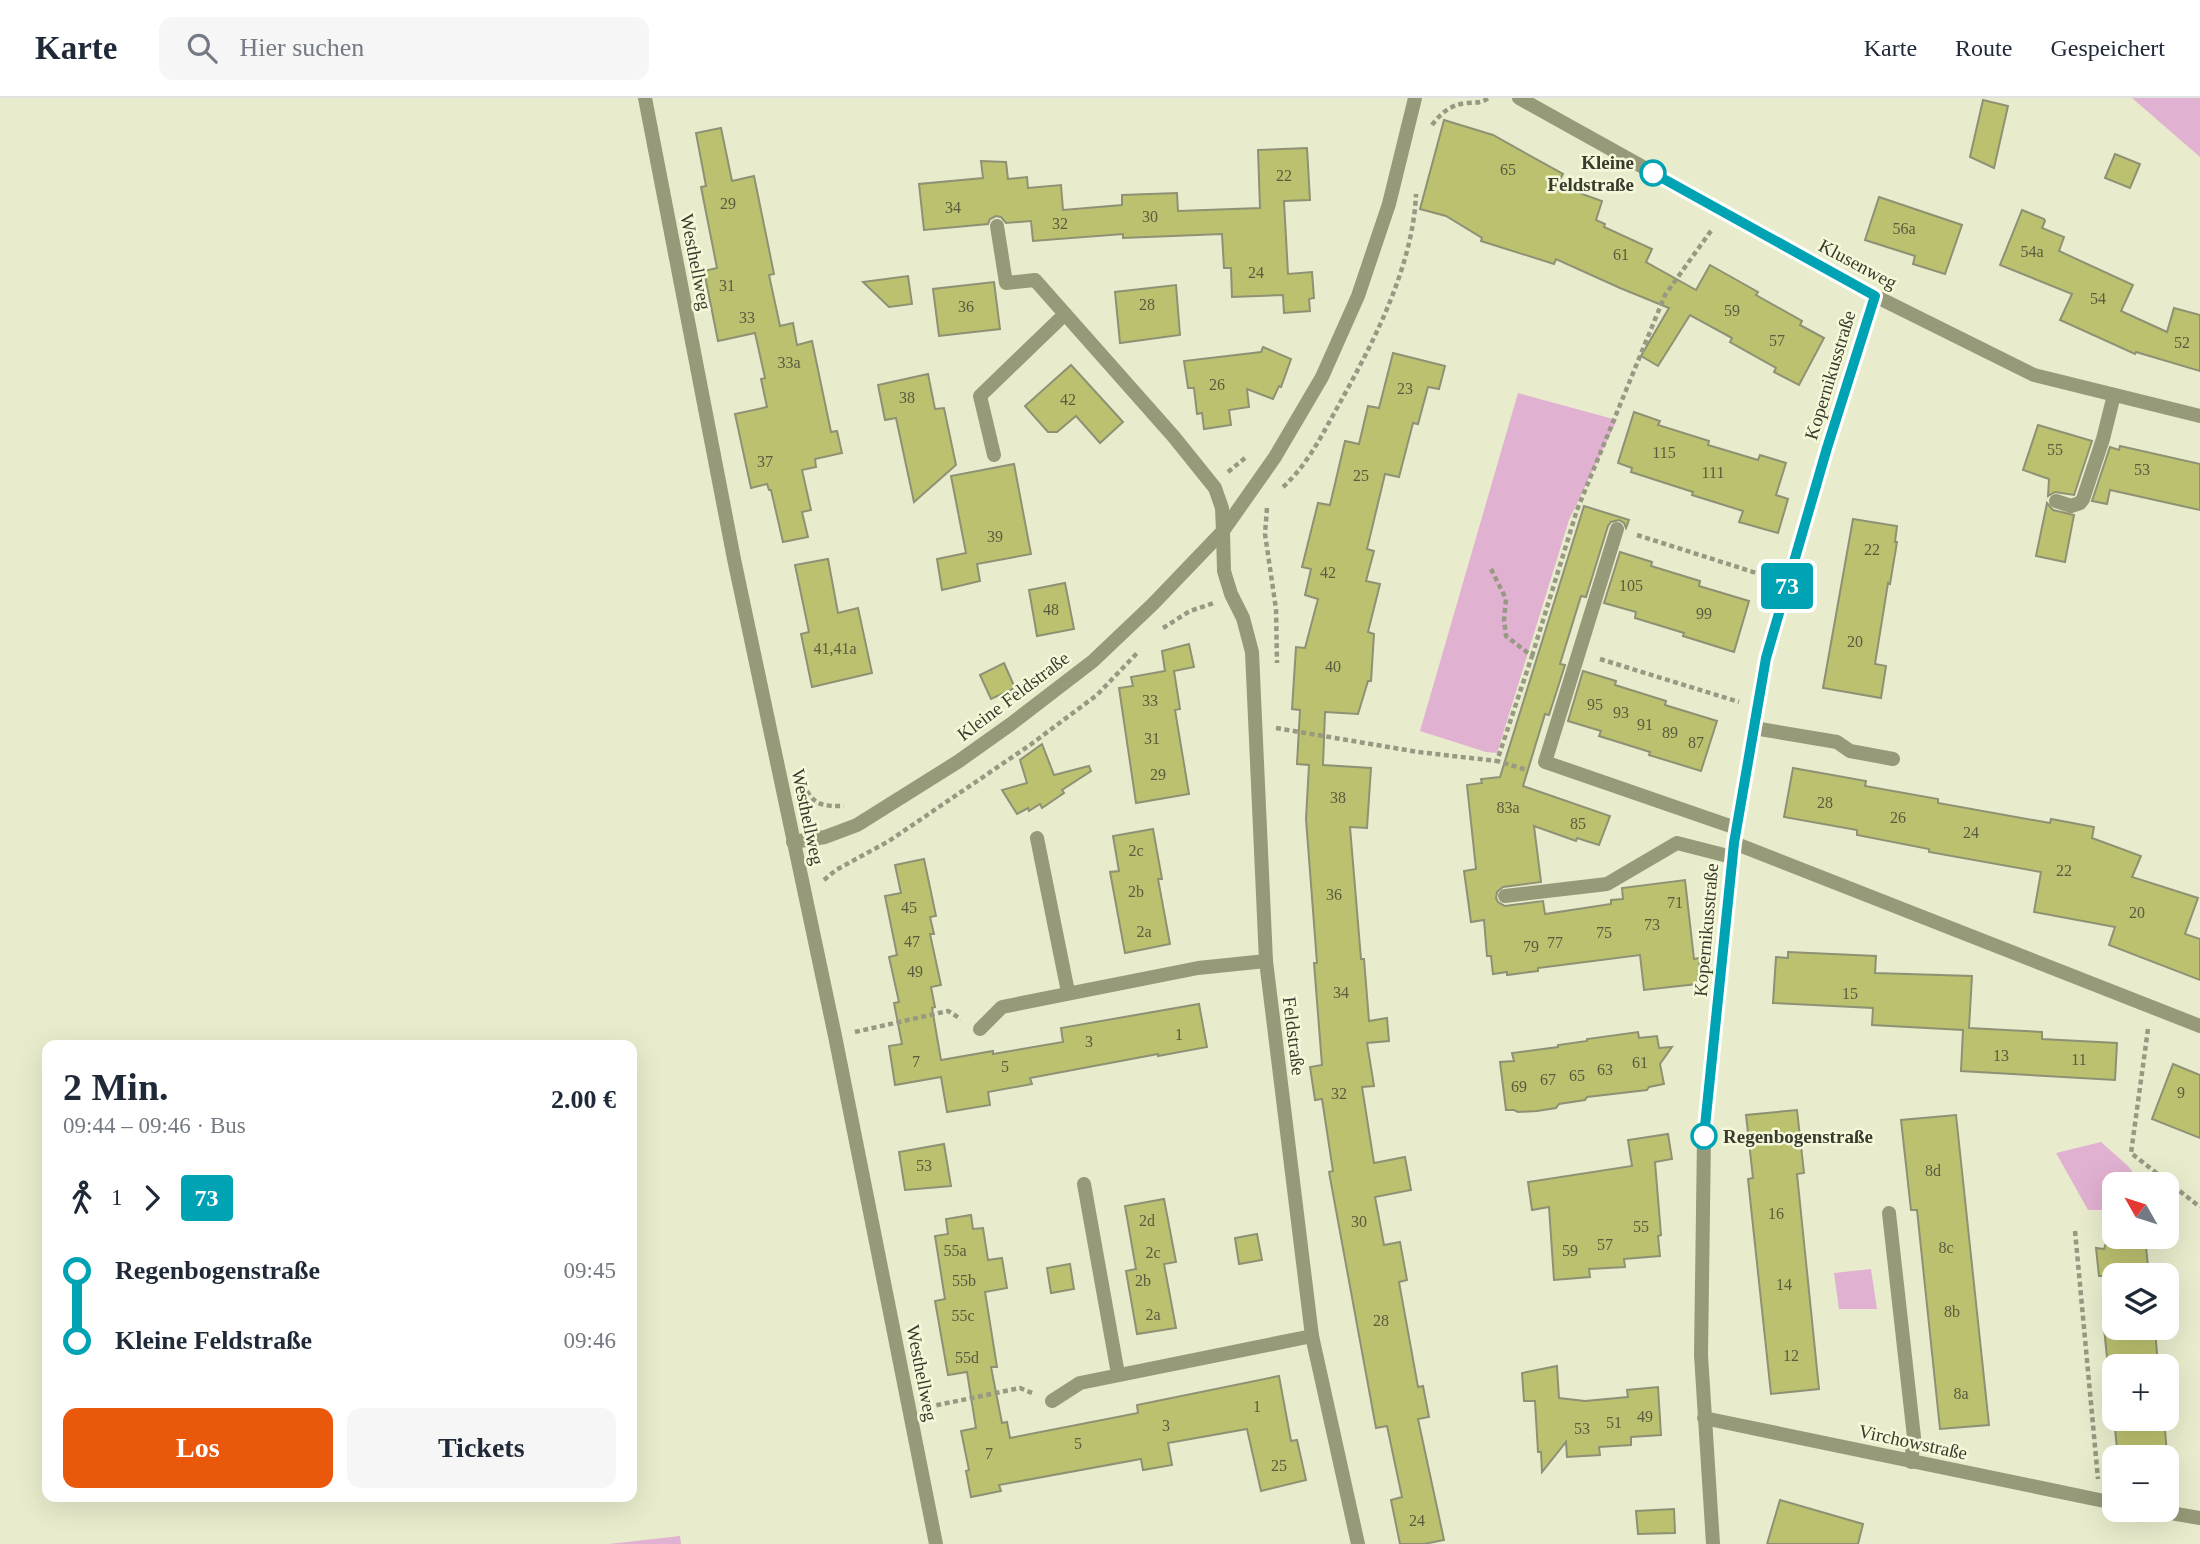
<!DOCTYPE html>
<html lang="de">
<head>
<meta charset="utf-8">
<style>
  body { margin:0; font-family:"Times New Roman",serif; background:#f6f6f7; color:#1f2937; height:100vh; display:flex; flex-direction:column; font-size:26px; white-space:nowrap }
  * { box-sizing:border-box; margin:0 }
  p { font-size:23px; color:#747a83 }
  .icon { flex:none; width:38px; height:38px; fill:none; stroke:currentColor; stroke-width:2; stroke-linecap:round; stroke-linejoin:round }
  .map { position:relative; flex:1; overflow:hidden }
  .side { position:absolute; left:42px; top:942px; width:595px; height:462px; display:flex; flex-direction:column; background:#fff; border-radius:14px; box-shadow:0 7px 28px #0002 }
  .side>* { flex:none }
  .badge { padding:0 14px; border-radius:5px; font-size:24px; line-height:46px }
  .needle { width:46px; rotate:309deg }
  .controls { position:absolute; left:2102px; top:1074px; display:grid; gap:14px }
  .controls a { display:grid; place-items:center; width:77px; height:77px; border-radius:14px; background:#fff; box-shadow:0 7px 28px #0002; font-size:35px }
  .map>.badge { position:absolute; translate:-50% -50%; box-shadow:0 0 0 4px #fff }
  .legs { display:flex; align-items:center; gap:10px; height:77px; padding:0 21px; font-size:23px }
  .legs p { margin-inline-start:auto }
  .overview { display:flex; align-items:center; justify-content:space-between; height:119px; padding:0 21px }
  h1 { font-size:38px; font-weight:700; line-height:52px }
  .primary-button { display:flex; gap:14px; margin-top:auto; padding:14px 21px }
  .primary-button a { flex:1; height:80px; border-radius:14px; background:#ea580c; color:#fff; font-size:28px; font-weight:700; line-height:80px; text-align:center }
  .primary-button a+a { background:#f6f6f7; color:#1f2937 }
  ul { padding:0 21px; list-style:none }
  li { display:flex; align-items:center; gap:24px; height:70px; font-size:26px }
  li i { display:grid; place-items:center; width:10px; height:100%; margin:0 9px; background:currentColor }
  li i::after { content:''; width:18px; height:18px; margin:-9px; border:5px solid; border-radius:50%; background:#fff }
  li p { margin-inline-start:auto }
  li:first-child i { background:linear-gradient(#0000 50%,currentColor 0) }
  li:last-child i { background:linear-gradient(currentColor 50%,#0000 0) }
  header { display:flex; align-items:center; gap:42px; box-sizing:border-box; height:98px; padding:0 35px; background:#fff; border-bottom:2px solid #e0e1e3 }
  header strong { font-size:33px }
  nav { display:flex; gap:38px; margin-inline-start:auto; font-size:24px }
  .search { width:490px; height:63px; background:#f6f6f7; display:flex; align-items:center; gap:18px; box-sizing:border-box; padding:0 24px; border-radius:14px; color:#747a83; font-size:26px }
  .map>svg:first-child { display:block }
  .green { fill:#e1b1d1 }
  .building { fill:#bcc16f; stroke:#8e9173; stroke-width:2 }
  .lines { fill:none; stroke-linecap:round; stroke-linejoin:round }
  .path { stroke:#979983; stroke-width:4.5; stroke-dasharray:5 3.5; stroke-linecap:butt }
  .lane { stroke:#979a78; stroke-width:14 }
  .street { stroke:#979a78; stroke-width:14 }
  .line-1-casing { stroke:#fff; stroke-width:16 }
  .line-1 { stroke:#00a3b4; stroke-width:10 }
  .stop-1-dot { fill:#fff; stroke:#00a3b4; stroke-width:3.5 }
  .labels { text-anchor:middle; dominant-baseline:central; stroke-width:5; stroke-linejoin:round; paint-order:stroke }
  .number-label { font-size:16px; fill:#5a5c3f }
  .stop-label { font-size:19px; font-weight:bold; fill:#3a3b2f; stroke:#f6f9d9; text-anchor:end }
  .street-label { font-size:19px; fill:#3a3b2f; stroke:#f6f9d9 }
</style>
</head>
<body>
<header>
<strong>Karte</strong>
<div class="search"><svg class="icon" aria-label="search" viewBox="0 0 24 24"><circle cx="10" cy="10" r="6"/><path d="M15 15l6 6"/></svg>Hier suchen</div>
<nav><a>Karte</a><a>Route</a><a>Gespeichert</a></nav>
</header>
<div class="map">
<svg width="2200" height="1446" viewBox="0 0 2200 1446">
  <rect width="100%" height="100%" fill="#e9eccc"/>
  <!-- green -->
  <g class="green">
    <path d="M2132,0h68v59z"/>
    <path d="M1518,295l99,27 -48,100 -72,233 -11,-1 -66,-21z"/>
    <path d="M2101,1044l27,24 15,19h-29v25h-26l-32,-57z"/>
    <path d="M1871,1171l6,40h-38l-5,-36z"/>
    <path d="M680,1438l1,8h-72z"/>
  </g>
  <!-- building -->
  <g class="building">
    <path d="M1983,2l25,6 -14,62 -24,-11z"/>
    <path d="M1444,22l49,15 70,39 -6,11 45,16 -6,19 9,4 -1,3 48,22 -6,13 50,28 14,-25 48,27 -2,3 46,26 -2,4 24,13 -25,47 -25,-13 2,-4 -46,-26 2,-4 -42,-23 -32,51 -17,-10 28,-48 -49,-20 -64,-29 -2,5 -73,-23 1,-3 -36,-22 -26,-7z"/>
    <path d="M721,30l11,53 22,-5 20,98 -5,1 11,51 13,-3 4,22 15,-4 19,91 6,-1 5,22 -27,6 1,8 -14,3 9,40 -9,2 6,25 -25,5 -12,-52h-2l-2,-6 -16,4 -16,-74 32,-7 -6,-28 4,-1 -10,-45 -37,8 -14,-70 13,-3 -16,-81 5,-1 -10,-53z"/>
    <path d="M1307,50l3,52 -26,1 4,73 24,-2 2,26 -5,1 1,12 -26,2 -1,-18 -51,2 -1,-29h-7l-2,-34 -99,4v-4l-90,7 -2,-20 -25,2 -5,-6 -5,-1 -6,3 -2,5 -64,6 -5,-46 64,-6 -2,-17 25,1 2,17 19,-2 1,11 33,-3 2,25 59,-5v-10l55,-2 1,18 82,-3 -2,-58z"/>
    <path d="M2115,56l25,10 -10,24 -25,-10z"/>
    <path d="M1879,99l83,28 -17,49 -32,-10 2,-8 -50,-16z"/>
    <path d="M2022,112l22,9 1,2 -3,7 22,9 -5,14 74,34 -12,26 46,21 7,-24 26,7v56l-64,-19 -1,2 -75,-34 12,-26 -72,-29z"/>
    <path d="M908,178l4,28 -23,3 -26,-25z"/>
    <path d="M994,184l6,47 -61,7 -6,-47z"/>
    <path d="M1176,187l4,50 -60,8 -5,-51z"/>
    <path d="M1263,249l28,12 -10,28 -2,-1 -6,13 -26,-10 2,18 -20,3 2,15 -27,4 -2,-16 -5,1 -3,-26h-6l-4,-27 77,-9z"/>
    <path d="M1393,255l52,13 -6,23 -11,-2 -10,37 -5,-1 -14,54 -14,-3 -18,75 7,2 -8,30 14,3 -12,48 6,2 -3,47h-3l-10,33 -33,-2 -2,53 48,3 -4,60 -17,-1 11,132h3l5,62 18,-3 2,23 -22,2 7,43 -12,1 12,76 31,-6 6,33 -36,7 9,48 16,-3 7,38 -8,2 19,105 5,-1 6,31 -11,2 26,121 -20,4h-24l-9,-44 11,-3 -15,-71 -11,2 -47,-256 4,-1 -11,-72 -7,1 -5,-33 12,-2 -8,-102h3l-11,-144 3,-54 -12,-1 3,-54 -8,-1 4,-62 9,1 13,-49 -13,-4 6,-26 -9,-2 16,-64 12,2 15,-64 14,3 9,-38 11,2z"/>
    <path d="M1071,267l52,57 -23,21 -24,-27 -19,16h-9l-23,-26z"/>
    <path d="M928,276l7,35 9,-1 12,57 -42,37 -18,-84 -11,2 -7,-35z"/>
    <path d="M1634,314l26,9 -2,4 51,16 -1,4 50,15 2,-5 26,8 -10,32 12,4 -10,34 -39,-11 4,-11 -51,-16 1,-3 -62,-20 1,-4 -14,-5z"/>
    <path d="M2038,327l54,16 -18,54 -19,-3 -7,4 1,-17 -26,-9z"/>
    <path d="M2120,348l80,18v46l-90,-20 -3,14 -15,-3 18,-54 9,3z"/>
    <path d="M1014,366l17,90 -54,10 3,17 -38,9 -5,-31 29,-6 -15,-77z"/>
    <path d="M2047,405l6,7 21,5 -9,47 -29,-6z"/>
    <path d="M1584,408l45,14 -3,8 -2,-5 -5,-3 -8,2 -3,4 -22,71 -5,-1 -21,68 5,1 -16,50 -4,-1 -22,72 87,30 -11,29 -22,-7 -1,3 -42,-15 7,56 -38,5 -6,5 -1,6 2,4 7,4 38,-5 2,13 66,-10v-4l12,-1 -1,-11 63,-8 9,79 6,-1 -3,26 -53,6 -4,-35 -94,12 -8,1v3l-31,4v-3l-14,2 -2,-18h-4l-3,-36 -13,2 -7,-51 12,-2 -9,-84 15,-2 -1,-4 19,-2z"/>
    <path d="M1853,421l44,7 -2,16h2l-7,42 -2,-1 -13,81 11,2 -5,32 -58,-10z"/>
    <path d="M1620,454l32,10 -1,4 49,15 -1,5 50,15 -15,51 -51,-16 1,-3 -49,-15 1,-6 -32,-9z"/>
    <path d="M828,461l10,54 20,-5 14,65 -60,14 -11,-53 8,-2 -14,-67z"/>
    <path d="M1065,485l9,46 -37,7 -8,-46z"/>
    <path d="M1189,546l5,23 -20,4 6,38 -5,1 14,84 -53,9 -17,-115 14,-2 -2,-9 34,-6 -3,-20z"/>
    <path d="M1004,565l11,25 -24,11 -11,-24z"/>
    <path d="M1583,573l33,10 -1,4 51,16 -1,4 52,16 -16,50 -52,-16 1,-3 -51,-16 2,-5 -33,-10z"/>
    <path d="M1042,646l12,31 35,-9 2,5 -29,19 2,3 -22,15 -2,-4 -11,7 -1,-3 -11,6 -15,-24 25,-7 -7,-23z"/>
    <path d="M1793,670l73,13 -1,5 73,13v4l112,20 1,-4 43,8 -2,11 49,18 -9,21 66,21 -13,36 15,5v41l-91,-35 6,-18 -81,-15 7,-40 -112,-20v-3l-72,-14v-5l-73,-13z"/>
    <path d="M1153,731l9,50h-4l12,65 -45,9 -15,-81 9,-1 -6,-35z"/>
    <path d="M924,761l12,57 -6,1 4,17h-4l11,51 -10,2 4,20 -3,1 9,52 52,-9v3l70,-12 -2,-14 138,-24 8,43 -49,9v-2l-128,24 2,6 -44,8 2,13 -43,7 -6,-35 -46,8 -6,-39 13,-2 -8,-41 5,-1 -10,-45 8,-2 -12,-59 16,-3 -6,-28z"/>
    <path d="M1788,854l88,4 -1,17 97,3 -3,52 73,4v7l75,4 -2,37 -154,-9 2,-41 -91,-5 1,-17 -100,-5 3,-46 12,1z"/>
    <path d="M1638,934l1,6 18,-2 2,12 13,-1 -12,17 4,20 -15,3 -2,3 -60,7 -2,3 -26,4 -3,4 -19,3 -19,1 -4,-2h-8l-6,-48 14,-1 -2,-8 46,-6v-2l29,-4v-2z"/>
    <path d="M2173,966l27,11v63l-48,-19z"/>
    <path d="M1797,1012l7,63 -7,1 22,215 -48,5 -23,-215 5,-1 -7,-63z"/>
    <path d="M1956,1017l33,310 -49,4 -23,-219h-6l-10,-90z"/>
    <path d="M1668,1036l4,25 -17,3 6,73 -3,1 2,20 -36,3 1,8 -36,2 1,8 -36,3 -5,-73 -17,3 -4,-28 104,-16 -4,-26z"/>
    <path d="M944,1046l7,42 -46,4 -6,-38z"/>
    <path d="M1164,1101l12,63 -12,2 12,64 -39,6 -11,-63 10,-2 -11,-63z"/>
    <path d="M971,1117l2,14 10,-1 5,32 14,-2 5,30 -22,4 12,75h-6l11,56 5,-1 3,16 128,-25 -1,-8 142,-29 12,65 6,-1 9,40 -45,11 -14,-62 -79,14 4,22 -29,5 -2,-11 -142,26 2,6 -30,6 -5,-26 3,-1 -8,-39 15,-3 -9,-56 -19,3 -13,-74 10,-2 -10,-63 13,-2 -2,-15z"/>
    <path d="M1257,1136l5,26 -23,4 -4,-26z"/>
    <path d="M2108,1139h37l4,39h-50l-3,-28 8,1z"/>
    <path d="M1070,1166l4,25 -23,4 -4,-25z"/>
    <path d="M2104,1230h51l3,39h-50z"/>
    <path d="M1557,1268l2,32 26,3 43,-4 -1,-7 31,-3 3,48 -30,2v8l-32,2 1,8 -33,2 -1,-15 -24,30 -1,-20h-3l-3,-51h-11l-2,-28z"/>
    <path d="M2114,1321h50l3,34 -49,5z"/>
    <path d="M1780,1402l83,24 -5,20h-91z"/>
    <path d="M1674,1411l1,24 -37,1 -2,-23z"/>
  </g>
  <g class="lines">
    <!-- path -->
    <g class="path">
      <path d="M1432,27c9,-12 18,-20 34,-22 9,-1 15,1 22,-5"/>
      <path d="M1228,374l17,-14"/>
      <path d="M1283,389c24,-22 38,-50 54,-79 35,-63 76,-140 79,-214"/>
      <path d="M1267,410l-2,26 11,75 1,54"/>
      <path d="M1637,437l132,42"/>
      <path d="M1491,471l15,30 -2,21 2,16 26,20 -35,105 30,9"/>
      <path d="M1163,530l27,-17 24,-8"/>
      <path d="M1532,558l45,-146 88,-215 48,-67"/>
      <path d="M1600,561l139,43"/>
      <path d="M1276,630l142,24 79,9"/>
      <path d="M807,693c9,16 20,15 37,15"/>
      <path d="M824,782l12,-10 53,-29 141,-96 67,-50 42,-44"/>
      <path d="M2148,931l-17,124 69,54"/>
      <path d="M855,934l93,-21 13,8"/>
      <path d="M2075,1133l23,248"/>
      <path d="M928,1309l92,-19 12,5"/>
    </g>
    <!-- lane -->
    <g class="lane">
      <path d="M997,128l9,57 29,-3 139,157 41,51 7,20 1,23"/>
      <path d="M994,357l-14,-59 85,-82"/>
      <path d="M2056,403l15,5 9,-3 3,-4 20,-60 11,-44"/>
      <path d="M1617,431l-72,233 191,66"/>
      <path d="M1754,630l83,14 13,9 43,8"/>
      <path d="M1505,798l102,-12 70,-41 55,14"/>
      <path d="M1889,1115l25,224 -3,25"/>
    </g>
    <!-- street -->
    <g class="street">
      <path d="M645,0l89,461 101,477 101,508"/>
      <path d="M1519,0l356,198 159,79 166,41"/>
      <path d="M1223,433l1,40 7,23 12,24 9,34 14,309 46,375 46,208"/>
      <path d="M1037,740l31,154"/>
      <path d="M793,744l32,-5 32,-12 102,-64 52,-37 82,-63 60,-57 70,-73 52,-74 47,-80 36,-81 31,-92 26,-106"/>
      <path d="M1734,745l466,183"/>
      <path d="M980,931l22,-22 196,-39 68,-7"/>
      <path d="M1084,1086l34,190"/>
      <path d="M1052,1303l28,-18 232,-47"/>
      <path d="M1704,1320l410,85"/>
      <path d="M2154,1412l46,8"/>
      <path d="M1713,1446l-12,-189 3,-217 30,-295 32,-185 61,-210 48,-152"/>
    </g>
  </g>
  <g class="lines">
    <!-- line-1 casing -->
    <g class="line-1-casing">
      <path id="line-1" d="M1653,75l222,123 -48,152 -61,210 -32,185 -30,293"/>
    </g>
    <!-- line-1 -->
    <use href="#line-1" class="line-1"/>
  </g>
  <!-- markers -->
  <g class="stop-1-dot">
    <circle cx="1653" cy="75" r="12"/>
    <circle cx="1704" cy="1038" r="12"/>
  </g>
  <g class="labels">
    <!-- number labels -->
    <g class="number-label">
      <text x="1508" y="71">65</text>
      <text x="1284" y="77">22</text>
      <text x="728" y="105">29</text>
      <text x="953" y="109">34</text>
      <text x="1150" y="118">30</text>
      <text x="1060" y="125">32</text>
      <text x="1904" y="130">56a</text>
      <text x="2032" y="153">54a</text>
      <text x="1621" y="156">61</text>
      <text x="1256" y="174">24</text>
      <text x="727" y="187">31</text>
      <text x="2098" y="200">54</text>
      <text x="1147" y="206">28</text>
      <text x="966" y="208">36</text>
      <text x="1732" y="212">59</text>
      <text x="747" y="219">33</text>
      <text x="1777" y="242">57</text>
      <text x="2182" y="244">52</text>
      <text x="789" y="264">33a</text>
      <text x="1217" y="286">26</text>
      <text x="1405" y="290">23</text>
      <text x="907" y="299">38</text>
      <text x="1068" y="301">42</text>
      <text x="2055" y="351">55</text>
      <text x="1664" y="354">115</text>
      <text x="765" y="363">37</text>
      <text x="2142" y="371">53</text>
      <text x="1713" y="374">111</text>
      <text x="1361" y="377">25</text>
      <text x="995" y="438">39</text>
      <text x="1872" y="451">22</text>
      <text x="1328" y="474">42</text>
      <text x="1631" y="487">105</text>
      <text x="1051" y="511">48</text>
      <text x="1704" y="515">99</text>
      <text x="1855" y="543">20</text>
      <text x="835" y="550">41,41a</text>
      <text x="1333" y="568">40</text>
      <text x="1150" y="602">33</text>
      <text x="1595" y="606">95</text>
      <text x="1621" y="614">93</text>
      <text x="1645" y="626">91</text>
      <text x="1670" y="634">89</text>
      <text x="1152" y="640">31</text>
      <text x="1696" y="644">87</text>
      <text x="1158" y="676">29</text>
      <text x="1338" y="699">38</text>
      <text x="1825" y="704">28</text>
      <text x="1508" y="709">83a</text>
      <text x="1898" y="719">26</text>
      <text x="1578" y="725">85</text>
      <text x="1971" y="734">24</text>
      <text x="1136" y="752">2c</text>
      <text x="2064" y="772">22</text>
      <text x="1136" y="793">2b</text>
      <text x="1334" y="796">36</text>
      <text x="1675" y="804">71</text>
      <text x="909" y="809">45</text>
      <text x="2137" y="814">20</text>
      <text x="1652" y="826">73</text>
      <text x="1144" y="833">2a</text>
      <text x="1604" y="834">75</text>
      <text x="912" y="843">47</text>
      <text x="1555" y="844">77</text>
      <text x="1531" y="848">79</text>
      <text x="915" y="873">49</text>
      <text x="1341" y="894">34</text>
      <text x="1850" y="895">15</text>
      <text x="1179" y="936">1</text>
      <text x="1089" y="943">3</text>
      <text x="2001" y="957">13</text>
      <text x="2079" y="961">11</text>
      <text x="916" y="963">7</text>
      <text x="1640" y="964">61</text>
      <text x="1005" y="968">5</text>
      <text x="1605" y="971">63</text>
      <text x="1577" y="977">65</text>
      <text x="1548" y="981">67</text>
      <text x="1519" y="988">69</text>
      <text x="2181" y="994">9</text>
      <text x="1339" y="995">32</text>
      <text x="924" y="1067">53</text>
      <text x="1933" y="1072">8d</text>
      <text x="1776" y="1115">16</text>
      <text x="1147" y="1122">2d</text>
      <text x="1359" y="1123">30</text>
      <text x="1641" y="1128">55</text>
      <text x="1605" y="1146">57</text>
      <text x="1946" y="1149">8c</text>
      <text x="955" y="1152">55a</text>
      <text x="1570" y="1152">59</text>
      <text x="1153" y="1154">2c</text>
      <text x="964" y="1182">55b</text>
      <text x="1143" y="1182">2b</text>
      <text x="1784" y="1186">14</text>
      <text x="1952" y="1213">8b</text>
      <text x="1153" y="1216">2a</text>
      <text x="963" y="1217">55c</text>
      <text x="1381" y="1222">28</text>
      <text x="1791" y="1257">12</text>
      <text x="967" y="1259">55d</text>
      <text x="1961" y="1295">8a</text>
      <text x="1257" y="1308">1</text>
      <text x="1645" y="1318">49</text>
      <text x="1614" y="1324">51</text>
      <text x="1166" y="1327">3</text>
      <text x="1582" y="1330">53</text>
      <text x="1078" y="1345">5</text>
      <text x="989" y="1355">7</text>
      <text x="1279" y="1367">25</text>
      <text x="1417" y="1422">24</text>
    </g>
    <!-- stop labels -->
    <g class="stop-label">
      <text x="1634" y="64">Kleine<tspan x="1634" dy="22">Feldstraße</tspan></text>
      <text x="1723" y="1038" text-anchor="start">Regenbogenstraße</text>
    </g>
    <!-- street labels -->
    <g class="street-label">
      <text transform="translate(696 164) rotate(79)">Westhellweg</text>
      <text transform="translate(1858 166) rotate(28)">Klusenweg</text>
      <text transform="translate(1830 277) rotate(-73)">Kopernikusstraße</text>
      <text transform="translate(1013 598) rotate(-37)">Kleine Feldstraße</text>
      <text transform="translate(808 719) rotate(78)">Westhellweg</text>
      <text transform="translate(1706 832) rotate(-85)">Kopernikusstraße</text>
      <text transform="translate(1294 938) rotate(83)">Feldstraße</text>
      <text transform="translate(922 1275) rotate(79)">Westhellweg</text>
      <text transform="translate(1913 1344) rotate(12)">Virchowstraße</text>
    </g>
  </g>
</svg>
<div class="controls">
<a><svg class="needle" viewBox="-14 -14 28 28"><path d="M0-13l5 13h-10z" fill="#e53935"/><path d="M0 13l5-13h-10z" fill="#747a83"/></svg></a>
<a><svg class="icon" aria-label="layers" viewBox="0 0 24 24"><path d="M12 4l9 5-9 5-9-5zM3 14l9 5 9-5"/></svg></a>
<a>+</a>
<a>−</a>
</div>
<b class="badge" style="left:1787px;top:488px;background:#00a3b4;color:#fff">73</b>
<section class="side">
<div class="overview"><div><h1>2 Min.</h1><p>09:44 – 09:46 · Bus</p></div><b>2.00 €</b></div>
<div class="legs"><svg class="icon" aria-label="walk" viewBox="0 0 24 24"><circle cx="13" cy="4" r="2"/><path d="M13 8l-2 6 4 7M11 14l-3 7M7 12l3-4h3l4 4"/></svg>1<svg class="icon" aria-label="forward" viewBox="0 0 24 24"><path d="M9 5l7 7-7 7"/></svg><b class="badge" style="background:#00a3b4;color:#fff">73</b></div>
<ul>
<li><i style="color:#00a3b4"></i><b>Regenbogenstraße</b><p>09:45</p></li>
<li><i style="color:#00a3b4"></i><b>Kleine Feldstraße</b><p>09:46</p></li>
</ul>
<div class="primary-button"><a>Los</a><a>Tickets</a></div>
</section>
</div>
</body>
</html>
